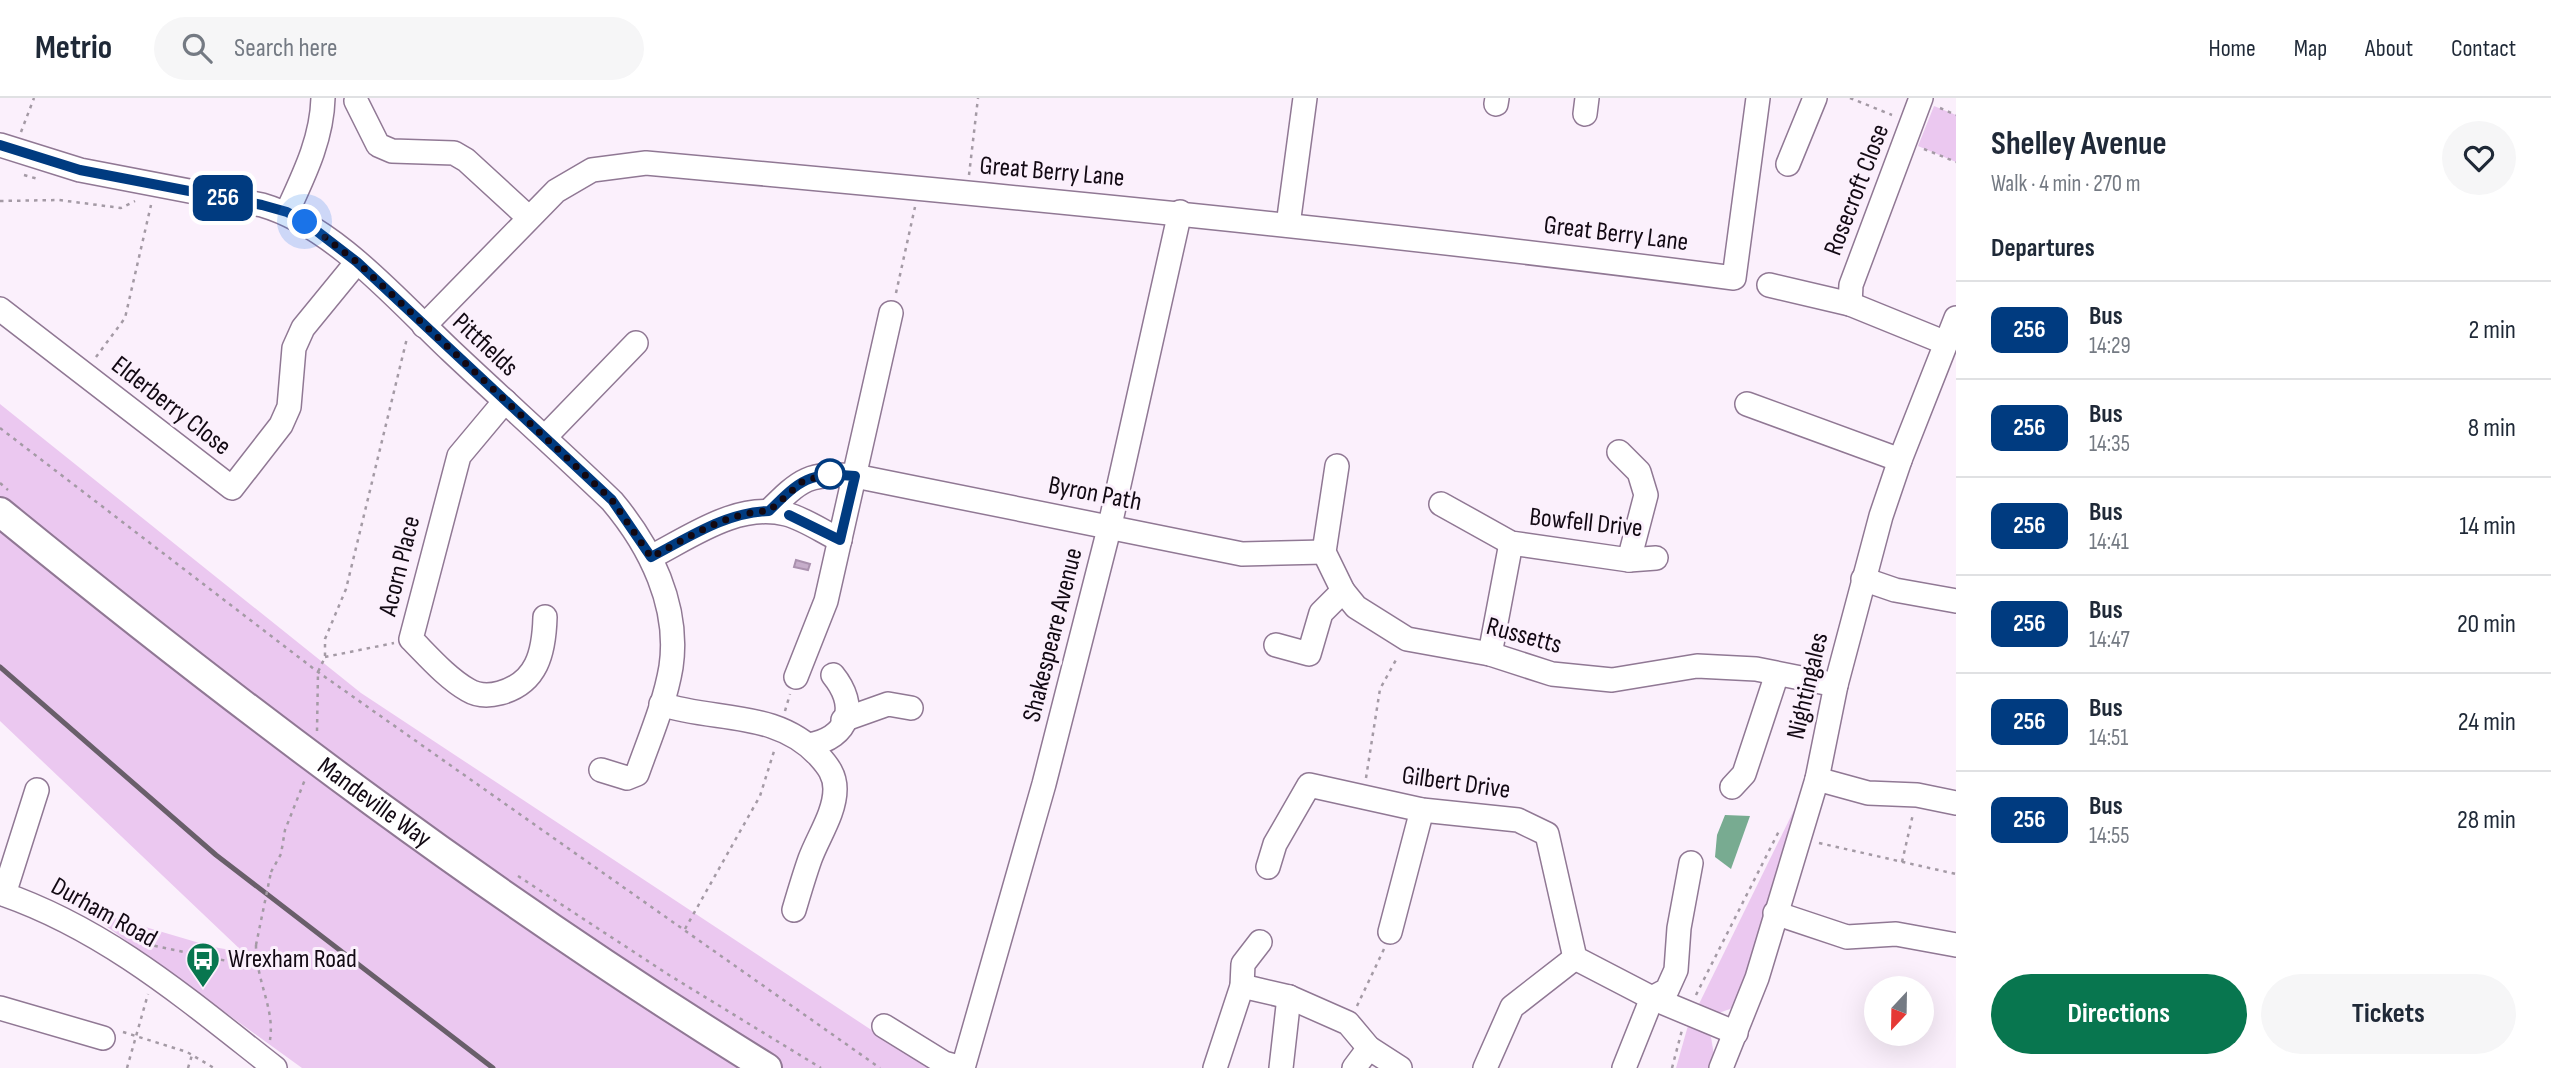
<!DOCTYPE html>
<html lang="en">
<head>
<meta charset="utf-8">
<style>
  body { margin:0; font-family:"Sofia Sans Condensed",sans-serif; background:#f6f6f7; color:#1f2937; height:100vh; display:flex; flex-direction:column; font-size:26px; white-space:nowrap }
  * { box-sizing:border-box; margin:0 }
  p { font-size:23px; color:#747a83 }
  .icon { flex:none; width:38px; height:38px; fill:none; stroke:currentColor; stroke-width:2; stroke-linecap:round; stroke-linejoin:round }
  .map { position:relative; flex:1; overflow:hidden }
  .side { display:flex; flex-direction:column; background:#fff; width:595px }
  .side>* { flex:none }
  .badge { padding:0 14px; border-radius:10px; font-size:24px; line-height:46px }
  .needle { width:46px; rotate:202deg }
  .buttons { position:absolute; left:1864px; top:878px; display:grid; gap:14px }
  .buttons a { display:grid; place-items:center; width:70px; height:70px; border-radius:50%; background:#fff; box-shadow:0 7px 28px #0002; font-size:35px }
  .you { position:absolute; width:35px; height:35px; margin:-18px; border:5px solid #fff; border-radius:50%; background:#1a73e8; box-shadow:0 0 0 10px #1a73e833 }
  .map>.badge { position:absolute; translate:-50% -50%; box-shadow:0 0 0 4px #fff }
  h2 { padding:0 35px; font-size:26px; line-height:63px }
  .round { display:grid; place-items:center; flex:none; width:74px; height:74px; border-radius:37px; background:#f6f6f7 }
  .head { display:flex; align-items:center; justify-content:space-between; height:119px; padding:0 35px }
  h1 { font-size:33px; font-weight:700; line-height:52px }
  .button { display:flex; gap:14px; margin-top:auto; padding:14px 35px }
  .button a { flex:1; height:80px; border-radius:42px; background:#08764f; color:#fff; font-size:28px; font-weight:700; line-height:80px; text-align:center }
  .button a+a { background:#f6f6f7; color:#1f2937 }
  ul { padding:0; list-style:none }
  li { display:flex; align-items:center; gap:21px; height:98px; padding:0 35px; border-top:2px solid #e0e1e3 }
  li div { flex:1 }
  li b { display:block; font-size:26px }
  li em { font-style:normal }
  li .badge { min-width:77px; font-weight:700; text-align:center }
  header { display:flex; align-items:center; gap:42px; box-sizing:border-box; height:98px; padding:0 35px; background:#fff; border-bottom:2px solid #e0e1e3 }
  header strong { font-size:33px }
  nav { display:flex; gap:38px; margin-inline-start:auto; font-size:24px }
  .search { width:490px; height:63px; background:#f6f6f7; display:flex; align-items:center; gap:18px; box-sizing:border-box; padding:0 24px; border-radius:38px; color:#747a83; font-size:26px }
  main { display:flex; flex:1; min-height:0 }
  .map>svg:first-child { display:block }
  .green { fill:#ebc8f0 }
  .water { fill:#78ab91 }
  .building { fill:#c6adca; stroke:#aa91ae; stroke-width:2 }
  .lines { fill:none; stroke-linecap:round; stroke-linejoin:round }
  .minor-casing { stroke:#907894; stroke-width:26 }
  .major-casing { stroke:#907894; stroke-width:32 }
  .path { stroke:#a49aa5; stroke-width:2.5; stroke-dasharray:3.5 5; stroke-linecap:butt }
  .minor { stroke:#fff; stroke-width:23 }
  .major { stroke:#fff; stroke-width:28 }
  .rail { stroke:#695f6a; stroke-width:5 }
  .path-bridge { stroke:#a49aa5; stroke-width:2.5; stroke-dasharray:3.5 5; stroke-linecap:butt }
  .line-casing { stroke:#fff; stroke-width:16 }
  .line { stroke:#003b80; stroke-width:10 }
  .walk { stroke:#120913; stroke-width:7; stroke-dasharray:0 12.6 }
  .stop-dot { fill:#fff; stroke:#003b80; stroke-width:3.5 }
  .labels { text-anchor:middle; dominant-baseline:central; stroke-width:6; stroke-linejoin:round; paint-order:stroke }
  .street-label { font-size:26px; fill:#120913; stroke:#fbf0fc }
  .poi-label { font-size:26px; fill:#120913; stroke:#fbf0fc; text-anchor:start }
</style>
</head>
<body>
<header>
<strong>Metrio</strong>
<div class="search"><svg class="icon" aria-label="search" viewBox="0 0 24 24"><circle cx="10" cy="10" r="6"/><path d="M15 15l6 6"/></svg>Search here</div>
<nav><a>Home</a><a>Map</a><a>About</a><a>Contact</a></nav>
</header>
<main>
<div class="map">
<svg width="1956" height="970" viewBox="0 0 1956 970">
  <rect width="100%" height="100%" fill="#fbf0fc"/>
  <!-- green -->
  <g class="green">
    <path d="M1934,8l22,9v47l-38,-16z"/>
    <path d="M0,306l361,289 568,375h-627l-221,-160 132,39 30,5 -243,-231z"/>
    <path d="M1795,710l5,5 -5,27 -58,163 -7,6 -17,6 -16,-7z"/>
    <path d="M1689,924l22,15 3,18 -5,13h-33z"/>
  </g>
  <!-- water -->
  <path class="water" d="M1725,717l25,1 -19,53 -16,-12 2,-22z"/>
  <!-- building -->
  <path class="building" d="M796,462l14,4 -2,6 -14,-3z"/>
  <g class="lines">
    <!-- minor casing -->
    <g class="minor-casing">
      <g id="minor">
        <path d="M356,3l22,44 14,6 62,2 12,7 62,57"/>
        <path d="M1496,6l1,-6"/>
        <path d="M1585,16l2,-16"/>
        <path d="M0,47l80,25 182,35c72,21 135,95 189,146 53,50 108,99 161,150 38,45 68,105 59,166 -6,36 -22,73 -34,107l-10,4 -26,-8"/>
        <path d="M1788,66l27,-66"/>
        <path d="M287,114c17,-37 35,-73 36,-114"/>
        <path d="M1288,127l17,-127"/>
        <path d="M1769,187l81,19 96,39"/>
        <path d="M1850,206l1,-19 70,-187"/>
        <path d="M0,211l232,179 49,-63 8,-18 5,-59 9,-20 54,-66"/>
        <path d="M424,228l132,-135 36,-21 54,-7c363,33 726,68 1088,115l24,-180"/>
        <path d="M505,303l-46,55 -48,183c17,17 36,39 57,51 10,6 21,6 32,3 37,-10 44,-40 45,-76"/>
        <path d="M1747,306l153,56"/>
        <path d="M545,339l91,-94"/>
        <path d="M1619,354l20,20 7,23 -17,65"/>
        <path d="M1337,368l-13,86 19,39 13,16 51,32 83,15 62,20 60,6 85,-14 59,3 80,16"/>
        <path d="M1441,406l70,39 118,17 27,-2"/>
        <path d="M769,413c32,-32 40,-39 86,-35l387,78 82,-2"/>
        <path d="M651,459c41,-21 87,-55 135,-43 19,5 37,18 54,26"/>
        <path d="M1863,481l32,11 61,11"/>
        <path d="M1276,547l33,9 12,-41 22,-22"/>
        <path d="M1490,556l21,-111"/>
        <path d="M796,579l30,-76 65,-288"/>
        <path d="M661,606c54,18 116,6 158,52 9,10 16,19 16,33 0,24 -17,48 -25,70 -6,17 -11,34 -16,51"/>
        <path d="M843,622l45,-16 23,4"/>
        <path d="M809,647c41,-8 49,-39 24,-70"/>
        <path d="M1817,681l51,14 49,2 39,8"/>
        <path d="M1732,689l12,-13 33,-100"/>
        <path d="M1268,769l7,-23 34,-59 113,25 96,10 29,14 28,124 77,40 84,35"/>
        <path d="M0,795c106,36 188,107 275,175"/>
        <path d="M4,796l33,-104"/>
        <path d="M1775,815l72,24 49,-3 60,11"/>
        <path d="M1390,834l32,-122"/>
        <path d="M1242,888l47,11 59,26 21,25 31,20"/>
        <path d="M0,910l103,30"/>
        <path d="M884,928l60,37 19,5"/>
        <path d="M963,970l81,-284 66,-259 70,-313"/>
        <path d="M1215,970l27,-82 1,-22 17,-22"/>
        <path d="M1281,970l8,-71"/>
        <path d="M1354,970l15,-20"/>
        <path d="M1485,970l27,-61 63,-49"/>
        <path d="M1624,970l28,-70 15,-8 9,-20 3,-42 12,-65"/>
        <path d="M1721,970l36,-90 60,-199 19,-94 45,-169 19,-56 56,-142"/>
      </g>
    </g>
    <!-- major casing -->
    <g class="major-casing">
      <g id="major">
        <path id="s1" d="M0,414c245,200 498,390 767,556"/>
      </g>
    </g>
    <!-- path -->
    <g class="path">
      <path d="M1850,0l42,17"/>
      <path d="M1940,10l16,7"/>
      <path d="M21,34l13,-34"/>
      <path d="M1924,51l32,13"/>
      <path d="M24,77l14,4"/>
      <path d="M969,77l9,-77"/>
      <path d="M0,103l59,-1 62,8 14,-7"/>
      <path d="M896,195l19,-86"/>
      <path d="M96,259l29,-39 26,-113"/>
      <path d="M0,330l318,244 562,396"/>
      <path d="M0,385l8,7"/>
      <path d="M325,559l69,-14"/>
      <path d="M785,613l5,-17"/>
      <path d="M317,633l1,-59 7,-15v-18l21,-50 61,-251"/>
      <path d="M1366,680l14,-89 17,-31"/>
      <path d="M1819,745l137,31"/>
      <path d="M1902,764l11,-48"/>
      <path d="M271,774l10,-18 4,-24 21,-53"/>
      <path d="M518,778l151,99 152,93"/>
      <path d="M685,831l75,-133 15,-48"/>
      <path d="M146,846l110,23"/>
      <path d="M256,847c0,37 19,63 14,95"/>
      <path d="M1696,897l84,-166"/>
      <path d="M1357,908l27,-57"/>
      <path d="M123,934l64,20 27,16"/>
      <path d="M127,970l21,-74"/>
      <path d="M188,970l4,-13"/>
      <path d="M1672,970l10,-38"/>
    </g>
    <!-- minor -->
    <use href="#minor" class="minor"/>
    <!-- major -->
    <use href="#major" class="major"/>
    <!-- rail -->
    <path class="rail" d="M0,569l216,188 277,213"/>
    <!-- path-bridge -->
    <path class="path-bridge" d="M256,847l15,-73"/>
  </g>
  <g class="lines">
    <!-- line casing -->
    <g class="line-casing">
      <path id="line" d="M0,47l80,25 182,35 25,7 18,10 52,40 255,238 39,57c37,-19 75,-45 118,-46 32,-32 40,-39 86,-35l-15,64 -51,-25"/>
    </g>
    <!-- line -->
    <use href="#line" class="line"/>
    <!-- walk -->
    <path class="walk" d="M305,124l52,40 255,238 39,57c37,-19 75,-45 118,-46l34,-30 27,-7"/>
  </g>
  <!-- icons -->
  <defs>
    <g id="bus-pin" transform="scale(1.75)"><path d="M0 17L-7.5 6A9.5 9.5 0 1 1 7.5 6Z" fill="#08764f" stroke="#fbf0fc"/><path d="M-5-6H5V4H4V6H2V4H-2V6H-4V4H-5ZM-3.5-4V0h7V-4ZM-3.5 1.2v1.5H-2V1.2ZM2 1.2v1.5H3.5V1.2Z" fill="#fff"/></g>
  </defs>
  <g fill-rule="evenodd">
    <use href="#bus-pin" x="203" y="861"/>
  </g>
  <!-- markers -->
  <circle class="stop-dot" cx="830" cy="376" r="14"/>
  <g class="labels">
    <!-- street labels -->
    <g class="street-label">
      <text transform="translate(1052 74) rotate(5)">Great Berry Lane</text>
      <text transform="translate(1857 92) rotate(-69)">Rosecroft Close</text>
      <text transform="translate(1616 136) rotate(7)">Great Berry Lane</text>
      <text transform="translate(485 247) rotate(43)">Pittfields</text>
      <text transform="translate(171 308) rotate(38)">Elderberry Close</text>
      <text transform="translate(1095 396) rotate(11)">Byron Path</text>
      <text transform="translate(1586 425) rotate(6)">Bowfell Drive</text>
      <text transform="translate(400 468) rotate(-76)">Acorn Place</text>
      <text transform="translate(1053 537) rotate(-76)">Shakespeare Avenue</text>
      <text transform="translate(1524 538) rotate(15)">Russetts</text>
      <text transform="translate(1808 588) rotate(-77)">Nightingales</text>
      <text transform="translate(1456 685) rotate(8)">Gilbert Drive</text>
      <text stroke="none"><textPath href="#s1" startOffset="474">Mandeville Way</textPath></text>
      <text transform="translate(104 815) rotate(29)">Durham Road</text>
    </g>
    <!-- poi labels -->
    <g class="poi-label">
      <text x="228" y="861">Wrexham Road</text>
    </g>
  </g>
</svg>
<div class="buttons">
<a><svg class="needle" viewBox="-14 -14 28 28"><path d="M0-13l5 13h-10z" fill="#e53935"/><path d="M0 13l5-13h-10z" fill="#747a83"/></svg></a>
</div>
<div class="you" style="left:305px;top:124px"></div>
<b class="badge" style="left:223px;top:100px;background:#003b80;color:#fff">256</b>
</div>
<section class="side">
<div class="head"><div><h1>Shelley Avenue</h1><p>Walk · 4 min · 270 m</p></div><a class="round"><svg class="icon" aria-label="heart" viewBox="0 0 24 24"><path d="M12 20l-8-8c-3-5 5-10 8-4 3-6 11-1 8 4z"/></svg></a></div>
<h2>Departures</h2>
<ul>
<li><span class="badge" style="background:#003b80;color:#fff">256</span><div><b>Bus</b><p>14:29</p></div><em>2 min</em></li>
<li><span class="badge" style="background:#003b80;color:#fff">256</span><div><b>Bus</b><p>14:35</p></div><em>8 min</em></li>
<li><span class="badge" style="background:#003b80;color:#fff">256</span><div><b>Bus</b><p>14:41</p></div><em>14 min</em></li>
<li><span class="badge" style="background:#003b80;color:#fff">256</span><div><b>Bus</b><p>14:47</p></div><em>20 min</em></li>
<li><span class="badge" style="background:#003b80;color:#fff">256</span><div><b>Bus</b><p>14:51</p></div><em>24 min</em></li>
<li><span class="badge" style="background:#003b80;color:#fff">256</span><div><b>Bus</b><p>14:55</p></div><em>28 min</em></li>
</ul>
<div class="button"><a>Directions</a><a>Tickets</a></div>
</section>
</main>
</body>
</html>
